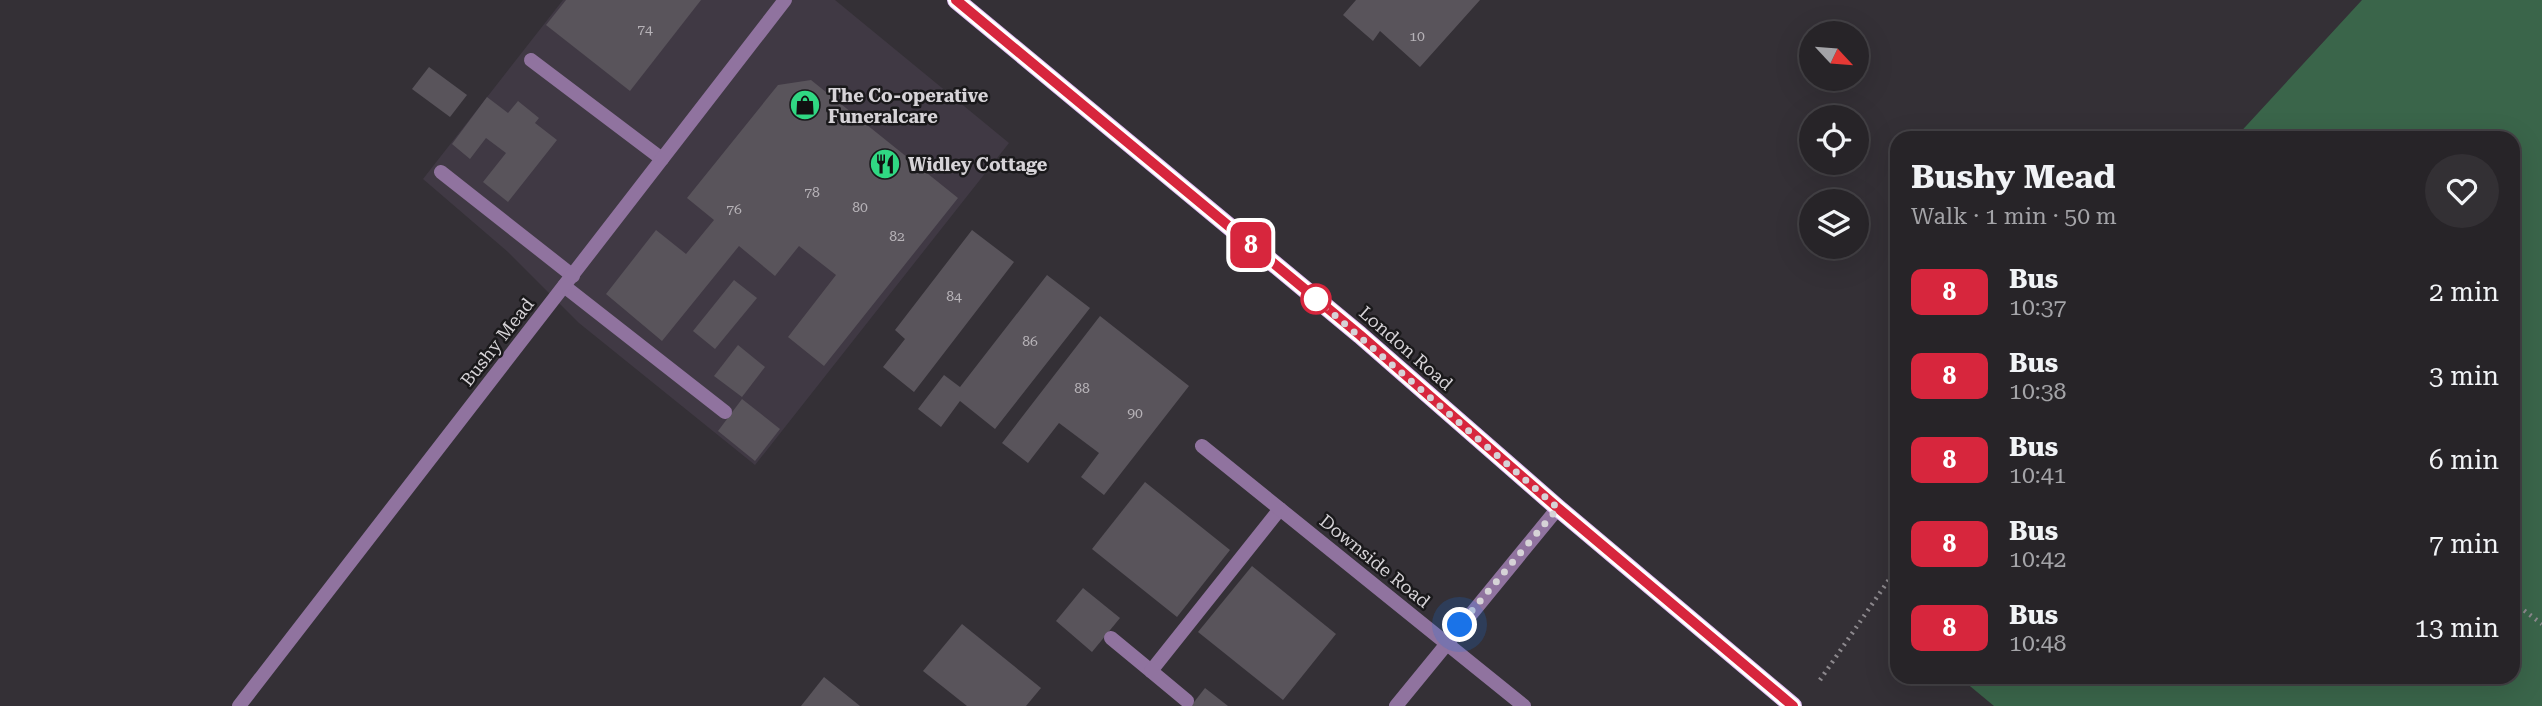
<!DOCTYPE html>
<html lang="en">
<head>
<meta charset="utf-8">
<style>
  body { margin:0; font-family:"Roboto Serif",serif; background:#333034; color:#f1f3f6; height:100vh; display:flex; flex-direction:column; font-size:26px; white-space:nowrap }
  * { box-sizing:border-box; margin:0 }
  p { font-size:23px; color:#a4a4a8 }
  .icon { flex:none; width:38px; height:38px; fill:none; stroke:currentColor; stroke-width:2; stroke-linecap:round; stroke-linejoin:round }
  .map { position:relative; flex:1; overflow:hidden }
  .drawer { position:absolute; left:1890px; top:131px; width:630px; height:553px; display:flex; flex-direction:column; background:#272428; border-radius:21px; box-shadow:0 7px 28px #0002,0 0 0 2px #434145 }
  .drawer>* { flex:none }
  .badge { padding:0 14px; border-radius:10px; font-size:24px; line-height:46px }
  .needle { width:46px; rotate:116deg }
  .fabs { position:absolute; left:1799px; top:21px; display:grid; gap:14px }
  .fabs a { display:grid; place-items:center; width:70px; height:70px; border-radius:50%; background:#272428; box-shadow:0 7px 28px #0002,0 0 0 2px #434145; font-size:35px }
  .you { position:absolute; width:35px; height:35px; margin:-18px; border:5px solid #fff; border-radius:50%; background:#1a73e8; box-shadow:0 0 0 10px #1a73e833 }
  .map>.badge { position:absolute; translate:-50% -50%; box-shadow:0 0 0 4px #fff }
  .round { display:grid; place-items:center; flex:none; width:74px; height:74px; border-radius:37px; background:#333034 }
  .overview { display:flex; align-items:center; justify-content:space-between; height:119px; padding:0 21px }
  h1 { font-size:33px; font-weight:700; line-height:52px }
  ul { padding:0; list-style:none }
  li { display:flex; align-items:center; gap:21px; height:84px; padding:0 21px }
  li div { flex:1 }
  li b { display:block; font-size:26px }
  li em { font-style:normal }
  li .badge { min-width:77px; font-weight:700; text-align:center }
  .map>svg:first-child { display:block }
  .built { fill:#403944 }
  .green { fill:#3a654a }
  .building { fill:#59545b }
  .lines { fill:none; stroke-linecap:round; stroke-linejoin:round }
  .path { stroke:#8d898e; stroke-width:4.5; stroke-dasharray:2 5; stroke-linecap:butt }
  .service { stroke:#90739f; stroke-width:14 }
  .minor { stroke:#90739f; stroke-width:14 }
  .primary { stroke:#e2bff5; stroke-width:18 }
  .line-casing { stroke:#fff; stroke-width:16 }
  .line { stroke:#d7263d; stroke-width:10 }
  .walk { stroke:#d6d3d7; stroke-width:7; stroke-dasharray:0 12.6 }
  .stop-dot { fill:#fff; stroke:#d7263d; stroke-width:3.5 }
  .labels { text-anchor:middle; dominant-baseline:central; stroke-width:5; stroke-linejoin:round; paint-order:stroke }
  .number-label { font-size:14px; fill:#b7b3b8 }
  .poi-label { font-size:18px; font-weight:bold; fill:#d6d3d7; stroke:#1a191b; text-anchor:start }
  .street-label { font-size:18px; fill:#d6d3d7; stroke:#1a191b }
</style>
</head>
<body>
<div class="map">
<svg width="2542" height="706" viewBox="0 0 2542 706">
  <rect width="100%" height="100%" fill="#343036"/>
  <!-- built -->
  <path class="built" d="M563,0h272l174,143 -254,322 -176,-142 -71,-71 -85,-73z"/>
  <!-- green -->
  <path class="green" d="M2362,0h180v706h-548l-35,-29h554v-539h-278z"/>
  <!-- building -->
  <g class="building">
    <path d="M566,0h135l-71,91 -84,-66z"/>
    <path d="M1356,0h124l-60,67 -40,-36 -7,10 -30,-26z"/>
    <path d="M429,67l38,28 -17,22 -38,-28z"/>
    <path d="M811,80l147,118 -134,168 -36,-29 48,-62 -37,-29 -24,30 -36,-30 -77,95 -56,-47 50,-64 30,24 28,-34 -27,-22 91,-113z"/>
    <path d="M487,97l21,16 10,-12 21,17 -4,5 22,17 -49,62 -25,-20 23,-29 -20,-15 -16,21 -18,-15z"/>
    <path d="M972,230l42,32 -100,130 -31,-25 22,-28 -10,-9z"/>
    <path d="M1047,275l43,33 -95,121 -35,-28 -19,26 -23,-18 26,-34 16,12z"/>
    <path d="M734,280l23,18 -42,51 -22,-18z"/>
    <path d="M1100,316l89,70 -85,109 -23,-18 18,-24 -40,-30 -31,40 -26,-20z"/>
    <path d="M738,345l27,22 -23,30 -28,-21z"/>
    <path d="M742,399l38,30 -25,32 -37,-30z"/>
    <path d="M1145,482l85,68 -53,67 -85,-68z"/>
    <path d="M1252,566l84,68 -53,66 -85,-68z"/>
    <path d="M1083,588l37,30 -28,34 -36,-31z"/>
    <path d="M962,624l79,64 -15,18h-59l-44,-35z"/>
    <path d="M824,677l36,29h-59z"/>
    <path d="M1205,688l23,18h-37z"/>
  </g>
  <g class="lines">
    <!-- path -->
    <g class="path">
      <path d="M2513,602l29,22"/>
      <path d="M1820,680l77,-112"/>
    </g>
    <!-- service -->
    <g class="service">
      <path d="M531,60l131,99"/>
      <path d="M441,172l132,104"/>
      <path d="M564,286l161,126"/>
      <path d="M1111,638l40,33"/>
      <path d="M1187,701l-36,-30 129,-162"/>
    </g>
    <!-- minor -->
    <g class="minor">
      <path d="M1202,446l322,260"/>
      <path d="M239,706l546,-706"/>
      <path d="M1396,706l162,-198"/>
    </g>
    <!-- primary -->
    <path class="primary" d="M956,0l404,335 198,173 235,198"/>
  </g>
  <g class="lines">
    <!-- line casing -->
    <g class="line-casing">
      <path id="line" d="M956,0l404,335 198,173 235,198"/>
    </g>
    <!-- line -->
    <use href="#line" class="line"/>
    <!-- walk -->
    <path class="walk" d="M1316,299l242,209 -98,117"/>
  </g>
  <!-- icons -->
  <defs>
    <g id="shop-disc" transform="scale(1.575)"><circle r="9.5" fill="#30d883" stroke="#1a191b"/><path d="M-5-2.5h2.3a2.7 3.5 0 0 1 5.4 0H5L5.5 6h-11ZM-1.5-2.5h3a1.5 2.3 0 0 0-3 0Z" fill="#111"/></g>
    <g id="restaurant-disc" transform="scale(1.575)"><circle r="9.5" fill="#30d883" stroke="#1a191b"/><path d="M-5-6h1v4h1v-4h1v4h1v-4h1v5L-1.5 .5V6h-2V.5L-5-1ZM5-6V6H3V1.5H1.5Q1.5-4 5-6Z" fill="#111"/></g>
  </defs>
  <g fill-rule="evenodd">
    <use href="#shop-disc" x="805" y="105"/>
    <use href="#restaurant-disc" x="885" y="164"/>
  </g>
  <!-- markers -->
  <circle class="stop-dot" cx="1316" cy="299" r="14"/>
  <g class="labels">
    <!-- number labels -->
    <g class="number-label">
      <text x="645" y="29">74</text>
      <text x="1417" y="36">10</text>
      <text x="812" y="192">78</text>
      <text x="860" y="207">80</text>
      <text x="734" y="209">76</text>
      <text x="897" y="236">82</text>
      <text x="954" y="296">84</text>
      <text x="1030" y="341">86</text>
      <text x="1082" y="388">88</text>
      <text x="1135" y="413">90</text>
    </g>
    <!-- poi labels -->
    <g class="poi-label">
      <text x="828" y="95">The Co-operative<tspan x="828" dy="21">Funeralcare</tspan></text>
      <text x="908" y="164">Widley Cottage</text>
    </g>
    <!-- street labels -->
    <g class="street-label">
      <text transform="translate(497 342) rotate(-52)">Bushy Mead</text>
      <text transform="translate(1406 348) rotate(41)">London Road</text>
      <text transform="translate(1375 561) rotate(39)">Downside Road</text>
    </g>
  </g>
</svg>
<div class="fabs">
<a><svg class="needle" viewBox="-14 -14 28 28"><path d="M0-13l5 13h-10z" fill="#e53935"/><path d="M0 13l5-13h-10z" fill="#a4a4a8"/></svg></a>
<a><svg class="icon" aria-label="locate" viewBox="0 0 24 24"><circle cx="12" cy="12" r="6"/><path d="M12 2v4M12 18v4M2 12h4M18 12h4"/></svg></a>
<a><svg class="icon" aria-label="layers" viewBox="0 0 24 24"><path d="M12 4l9 5-9 5-9-5zM3 14l9 5 9-5"/></svg></a>
</div>
<div class="you" style="left:1460px;top:625px"></div>
<b class="badge" style="left:1251px;top:245px;background:#d7263d;color:#fff">8</b>
<section class="drawer">
<div class="overview"><div><h1>Bushy Mead</h1><p>Walk · 1 min · 50 m</p></div><a class="round"><svg class="icon" aria-label="heart" viewBox="0 0 24 24"><path d="M12 20l-8-8c-3-5 5-10 8-4 3-6 11-1 8 4z"/></svg></a></div>
<ul>
<li><span class="badge" style="background:#d7263d;color:#fff">8</span><div><b>Bus</b><p>10:37</p></div><em>2 min</em></li>
<li><span class="badge" style="background:#d7263d;color:#fff">8</span><div><b>Bus</b><p>10:38</p></div><em>3 min</em></li>
<li><span class="badge" style="background:#d7263d;color:#fff">8</span><div><b>Bus</b><p>10:41</p></div><em>6 min</em></li>
<li><span class="badge" style="background:#d7263d;color:#fff">8</span><div><b>Bus</b><p>10:42</p></div><em>7 min</em></li>
<li><span class="badge" style="background:#d7263d;color:#fff">8</span><div><b>Bus</b><p>10:48</p></div><em>13 min</em></li>
</ul>
</section>
</div>
</body>
</html>
